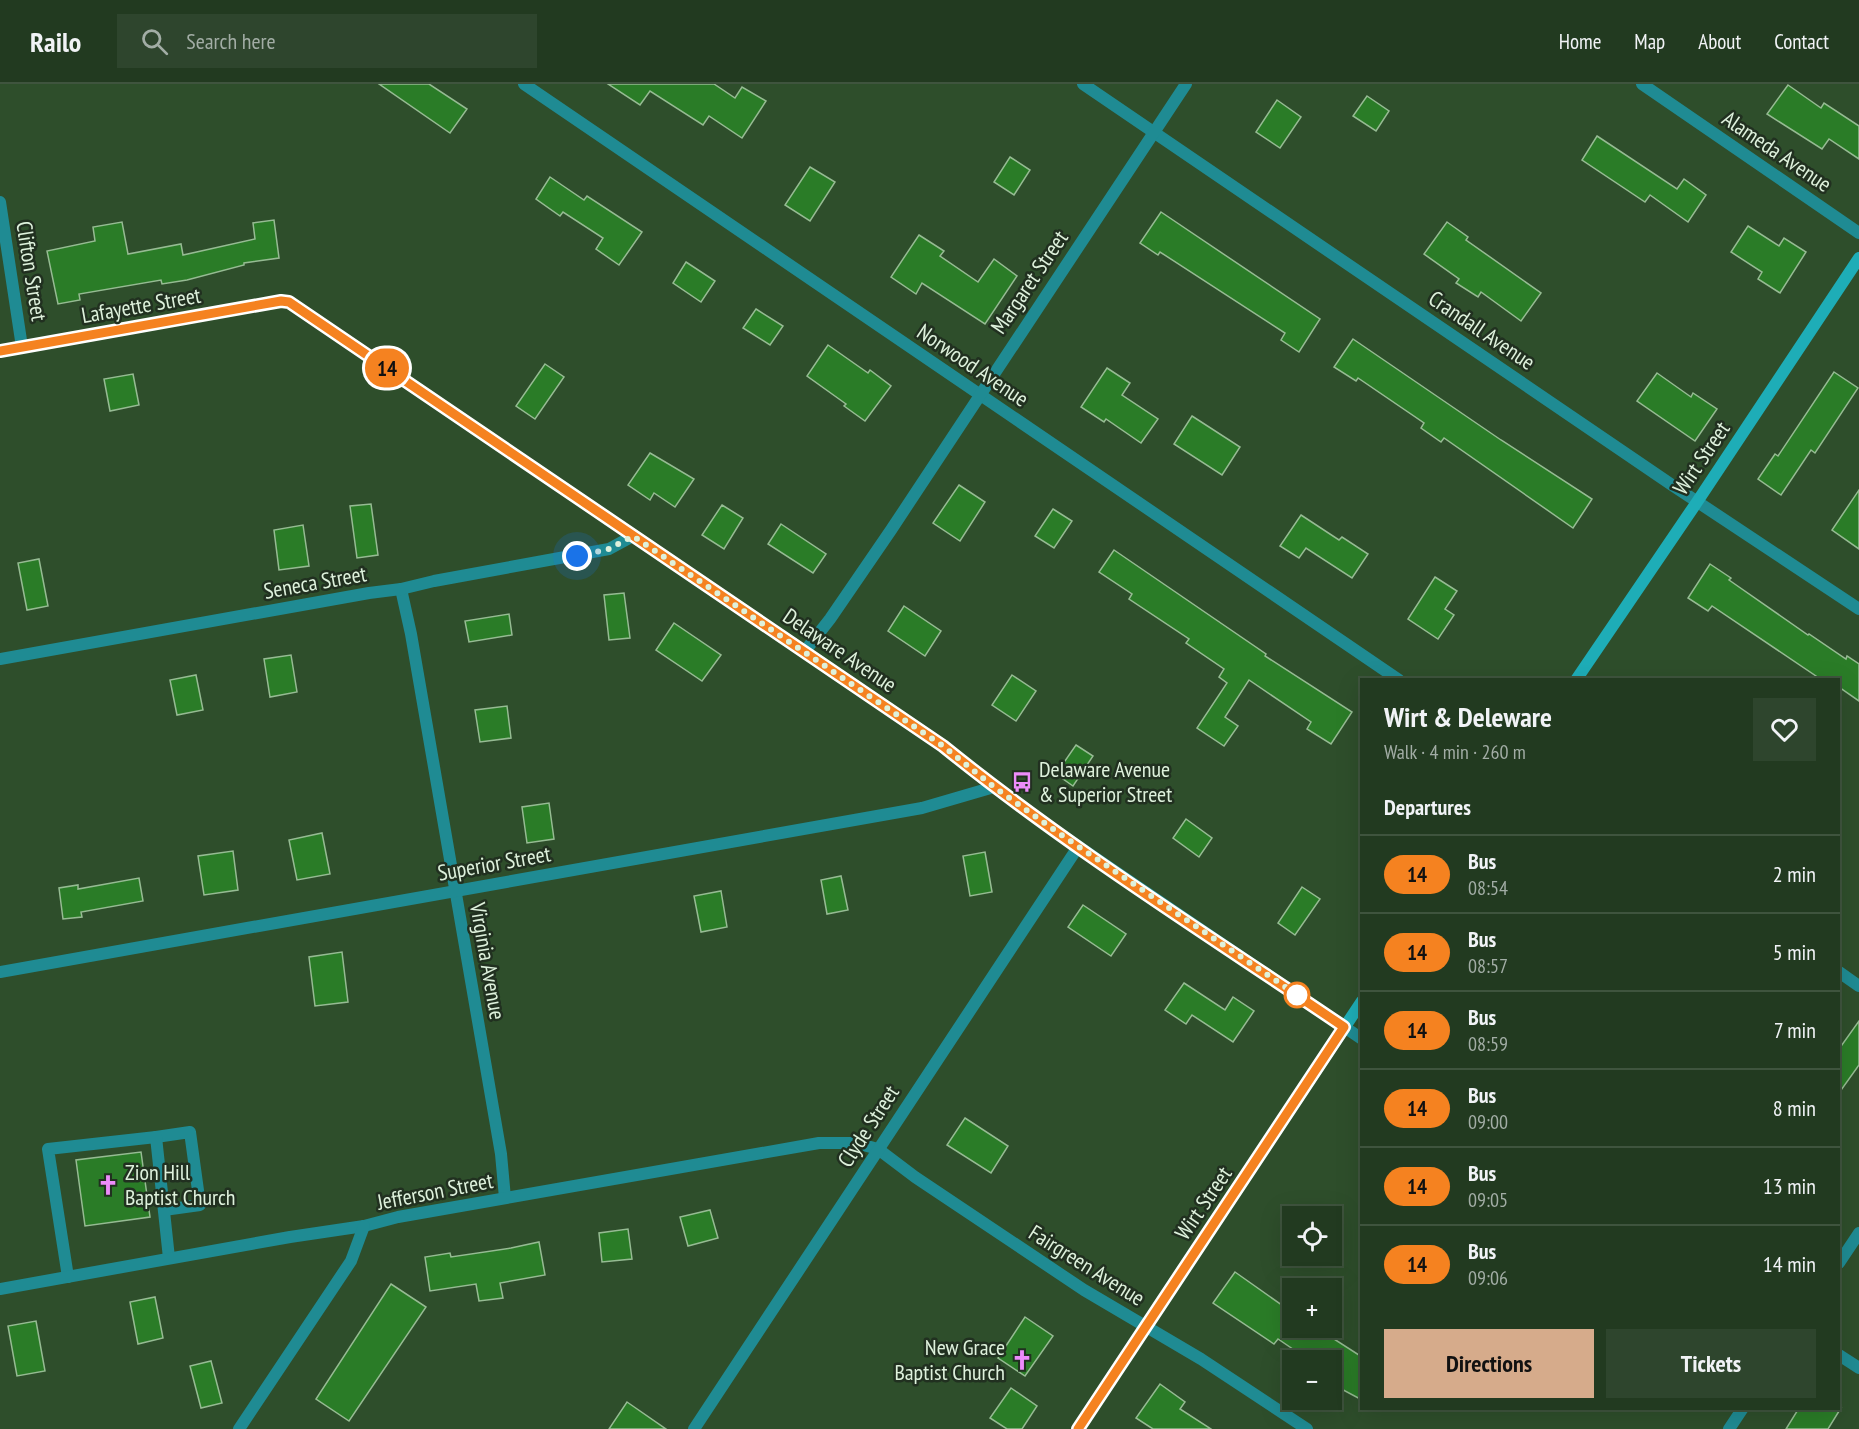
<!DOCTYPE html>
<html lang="en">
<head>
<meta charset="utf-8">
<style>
  body { margin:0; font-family:"PT Sans Narrow",sans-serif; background:#2e452d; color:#f1f3f6; height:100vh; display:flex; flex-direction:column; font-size:22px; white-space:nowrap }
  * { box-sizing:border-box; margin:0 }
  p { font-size:20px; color:#a2ada5 }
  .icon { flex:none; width:33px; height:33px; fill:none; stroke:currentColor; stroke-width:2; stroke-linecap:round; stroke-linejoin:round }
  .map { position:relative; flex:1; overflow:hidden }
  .side { position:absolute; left:1360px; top:594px; width:480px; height:732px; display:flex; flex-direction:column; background:#223a20; border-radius:0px; box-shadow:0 6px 24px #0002,0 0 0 2px #3f543e }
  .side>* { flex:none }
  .badge { padding:0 12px; border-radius:20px; font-size:21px; line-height:39px }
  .tools { position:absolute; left:1282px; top:1122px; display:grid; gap:12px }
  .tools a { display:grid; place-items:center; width:60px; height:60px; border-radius:0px; background:#223a20; box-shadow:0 6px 24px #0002,0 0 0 2px #3f543e; font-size:30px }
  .you { position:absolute; width:30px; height:30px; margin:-15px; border:4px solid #fff; border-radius:50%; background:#1a73e8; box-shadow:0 0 0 9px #1a73e833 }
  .map>.badge { position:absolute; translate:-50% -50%; box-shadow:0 0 0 3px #fff }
  h2 { padding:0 24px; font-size:22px; line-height:54px }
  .round { display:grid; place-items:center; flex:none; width:63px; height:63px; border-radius:0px; background:#2e452d }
  .overview { display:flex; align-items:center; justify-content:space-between; height:102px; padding:0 24px }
  h1 { font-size:28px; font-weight:700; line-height:45px }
  .button { display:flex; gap:12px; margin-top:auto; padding:12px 24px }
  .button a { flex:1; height:69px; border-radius:0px; background:#d6ab8b; color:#111; font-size:24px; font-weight:700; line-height:69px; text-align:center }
  .button a+a { background:#2e452d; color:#f1f3f6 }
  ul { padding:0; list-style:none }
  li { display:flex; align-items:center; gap:18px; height:78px; padding:0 24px; border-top:2px solid #3f543e }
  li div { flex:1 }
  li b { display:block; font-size:22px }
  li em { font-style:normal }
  li .badge { min-width:66px; font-weight:700; text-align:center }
  header { display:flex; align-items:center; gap:36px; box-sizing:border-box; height:84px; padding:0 30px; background:#223a20; border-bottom:2px solid #3f543e }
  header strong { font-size:28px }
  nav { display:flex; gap:33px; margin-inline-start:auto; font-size:21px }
  .search { width:420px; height:54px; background:#2e452d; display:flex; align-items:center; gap:15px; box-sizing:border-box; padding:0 21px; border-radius:0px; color:#a2ada5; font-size:22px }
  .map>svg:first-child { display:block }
  .building { fill:#2a7c27; stroke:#96bb93; stroke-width:1.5 }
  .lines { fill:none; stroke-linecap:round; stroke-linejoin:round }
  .service { stroke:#1f8b93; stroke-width:12 }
  .minor { stroke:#1f8b93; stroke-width:12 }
  .secondary { stroke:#1eadb7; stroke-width:12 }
  .line-casing { stroke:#fff; stroke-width:14 }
  .line { stroke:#f58220; stroke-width:9 }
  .walk { stroke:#def1dc; stroke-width:6; stroke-dasharray:0 10.8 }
  .stop-dot { fill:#fff; stroke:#f58220; stroke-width:3 }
  .labels { text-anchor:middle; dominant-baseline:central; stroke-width:5; stroke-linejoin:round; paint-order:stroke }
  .street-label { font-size:22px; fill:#def1dc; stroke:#213020 }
  .poi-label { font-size:22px; fill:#def1dc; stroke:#213020; text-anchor:start }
</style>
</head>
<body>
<header>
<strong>Railo</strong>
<div class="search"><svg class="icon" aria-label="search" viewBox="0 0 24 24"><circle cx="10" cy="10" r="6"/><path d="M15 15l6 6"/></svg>Search here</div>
<nav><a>Home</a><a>Map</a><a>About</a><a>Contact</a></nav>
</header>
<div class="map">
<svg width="1859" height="1345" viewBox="0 0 1859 1345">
  <rect width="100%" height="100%" fill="#2e4e2b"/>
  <!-- building -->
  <g class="building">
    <path d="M379,0h50l38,25 -17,24z"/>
    <path d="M608,0h106l21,14 7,-11 24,14 -24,37 -33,-22 -6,9 -53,-34 -10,14z"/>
    <path d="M1788,1l33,23 3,-5 35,23v33l-30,-20 -7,10 -55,-35z"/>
    <path d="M1367,12l22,15 -13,20 -23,-15z"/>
    <path d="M1277,16l24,17 -21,31 -24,-16z"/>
    <path d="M1597,52l80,53 7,-10 22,16 -18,27 -38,-27 -5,7 -63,-42z"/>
    <path d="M1010,73l20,13 -16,25 -20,-13z"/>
    <path d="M810,83l25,15 -25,39 -25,-16z"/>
    <path d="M550,93l34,23 3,-4 55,36 -23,33 -23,-16 7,-11 -40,-26 -3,4 -24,-17z"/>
    <path d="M1161,128l159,107 -21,33 -18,-12 4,-7 -125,-81 -2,3 -18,-12z"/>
    <path d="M274,136l5,38 -35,5v2l-57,15 -25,4 -1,-4 -82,14 1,6 -22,4 -11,-53 48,-10 -2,-14 29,-5 6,32 53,-10 2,11 72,-16 -2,-16z"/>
    <path d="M1447,138l21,15 -2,3 75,53 -20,28 -40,-29 -3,5 -22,-14 3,-4 -35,-25z"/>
    <path d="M1748,142l31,20 5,-8 22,14 -26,41 -22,-14 4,-7 -31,-20z"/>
    <path d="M919,151l25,16 -4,5 38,26 16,-23 23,17 -32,48 -63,-41 -6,11 -25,-17z"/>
    <path d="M686,178l29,19 -14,21 -28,-19z"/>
    <path d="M756,225l27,17 -13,19 -27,-17z"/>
    <path d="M1353,255l148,101 91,59 -19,29 -129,-90 -3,4 -20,-14 3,-5 -66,-45 -2,3 -22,-14z"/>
    <path d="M828,261l40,28 2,-3 21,16 -26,35 -21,-15 2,-2 -39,-28z"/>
    <path d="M545,280l19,13 -29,42 -19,-13z"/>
    <path d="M1107,284l23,15 -8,12 36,24 -17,24 -35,-24 -2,3 -23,-15z"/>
    <path d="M1834,288l24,16 -43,65 -4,-3 -30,45 -23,-16 17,-25 3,2z"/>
    <path d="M1657,289l34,24 2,-4 24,16 -22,32 -58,-40z"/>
    <path d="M133,290l6,31 -29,6 -6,-32z"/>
    <path d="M1192,332l48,31 -18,28 -48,-31z"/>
    <path d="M650,369l44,26 -19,28 -21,-14 -4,7 -22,-15z"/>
    <path d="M959,401l26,17 -25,39 -27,-18z"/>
    <path d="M1859,406v59l-27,-19z"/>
    <path d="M371,420l7,51 -21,3 -7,-52z"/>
    <path d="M722,421l21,13 -19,31 -22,-14z"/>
    <path d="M1053,425l19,12 -18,27 -19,-12z"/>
    <path d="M1301,431l38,25 3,-3 26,17 -16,24 -46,-30 -7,10 -19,-12z"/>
    <path d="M781,440l45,30 -13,19 -45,-29z"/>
    <path d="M303,441l6,41 -30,4 -5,-40z"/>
    <path d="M1114,466l152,104 -1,2 87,56 -21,32 -24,-15 4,-7 -62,-42 -24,37 13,9 -14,20 -27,-18 30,-45 -8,-6 5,-8 -38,-26 3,-4 -60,-40 3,-5 -33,-22z"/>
    <path d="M39,475l9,47 -21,4 -9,-47z"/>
    <path d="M1710,480l21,14 -2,2 79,55 1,-1 37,25 1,-3 12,8v37l-20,-14v-7h-17l-110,-74 -4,5 -20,-13z"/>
    <path d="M1435,493l22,14 -12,18 9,6 -16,24 -30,-20z"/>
    <path d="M624,509l6,45 -21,2 -5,-45z"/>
    <path d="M904,522l37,25 -16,25 -37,-25z"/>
    <path d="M509,530l3,21 -43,7 -4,-21z"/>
    <path d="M674,539l47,32 -19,26 -46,-31z"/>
    <path d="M291,571l6,37 -27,5 -6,-38z"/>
    <path d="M196,591l7,35 -26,5 -7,-35z"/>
    <path d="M1012,591l24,16 -20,30 -24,-16z"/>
    <path d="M507,622l4,32 -31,4 -5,-32z"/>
    <path d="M1076,661l17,11 -20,30 -17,-12z"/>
    <path d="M549,719l5,36 -27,4 -5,-36z"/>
    <path d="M1186,735l26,19 -13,19 -26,-19z"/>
    <path d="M322,749l8,41 -33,6 -8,-40z"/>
    <path d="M233,767l5,39 -34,5 -6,-39z"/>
    <path d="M985,768l7,40 -22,4 -7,-40z"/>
    <path d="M841,792l7,34 -21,4 -6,-34z"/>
    <path d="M139,794l4,23 -62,11 1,5 -19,2 -4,-31 19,-3v4z"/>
    <path d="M1302,803l18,12 -25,36 -17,-12z"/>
    <path d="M721,807l6,36 -26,5 -7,-36z"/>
    <path d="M1083,821l43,29 -15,22 -43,-29z"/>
    <path d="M342,868l6,50 -33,4 -6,-49z"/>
    <path d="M1184,899l41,27 8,-13 21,14 -21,31 -41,-27 -6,9 -21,-14z"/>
    <path d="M1859,937v44l-20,28v-44z"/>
    <path d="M965,1034l43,28 -17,27 -44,-28z"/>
    <path d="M141,1068l9,65 -65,9 -9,-66z"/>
    <path d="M710,1126l8,28 -30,8 -8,-29z"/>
    <path d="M628,1145l4,30 -30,3 -3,-29z"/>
    <path d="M539,1158l6,33 -45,8 3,15 -24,3 -3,-17 -46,7 -5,-34 25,-4 1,4 60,-9z"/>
    <path d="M1235,1188l58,41v15h24l45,29v43l-30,-16v-24h-23l-31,-21 -4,5 -61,-41z"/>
    <path d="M391,1200l35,23 -77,114 -33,-22z"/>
    <path d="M155,1213l8,41 -25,6 -8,-42z"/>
    <path d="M1025,1233l28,19 -28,40 -27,-18z"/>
    <path d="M36,1237l9,50 -28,5 -9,-50z"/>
    <path d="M211,1277l11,42 -21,5 -11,-42z"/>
    <path d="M1160,1300l25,18 -5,7 31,20h-58l-17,-11z"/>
    <path d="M1011,1304l26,18 -15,23h-15l-17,-11z"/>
    <path d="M627,1318l39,27h-57z"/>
    <path d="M1799,1324h42l-13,21h-42z"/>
  </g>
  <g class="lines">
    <!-- service -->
    <g class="service">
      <path d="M156,1053l34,-5 10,73 -36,5"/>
      <path d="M68,1193l-20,-128 108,-12 13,121"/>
    </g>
    <!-- minor -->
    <g class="minor">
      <path d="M524,0l875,596"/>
      <path d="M1083,0l589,401 187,124"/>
      <path d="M1642,0l217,149"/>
      <path d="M0,118l22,145"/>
      <path d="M0,267l281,-50 8,1 654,444 51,41 66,47 302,205"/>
      <path d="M401,505l10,45 90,520 4,44"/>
      <path d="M805,567l25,-32 61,-89 295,-446"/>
      <path d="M0,575l369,-66 32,-4 33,-8 175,-32 24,-13"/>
      <path d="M0,888l922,-164 72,-21"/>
      <path d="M1839,888l20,14"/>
      <path d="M1839,1179l20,-30"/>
      <path d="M0,1205l290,-52 74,-11 34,-9 421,-74h37l22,6 37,28 169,113 117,69 106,70"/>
      <path d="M1839,1271l20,13"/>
      <path d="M239,1345l112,-168 13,-35"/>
      <path d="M694,1345l384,-582"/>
      <path d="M1729,1345l14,-21"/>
    </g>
    <!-- secondary -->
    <g class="secondary">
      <path d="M1576,596l121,-178 162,-244"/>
      <path d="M1078,1345l284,-428"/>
    </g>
  </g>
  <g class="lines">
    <!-- line casing -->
    <g class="line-casing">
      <path id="line" d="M0,267l281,-50 8,1 654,444c126,102 267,190 401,281l-266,402"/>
    </g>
    <!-- line -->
    <use href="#line" class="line"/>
    <!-- walk -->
    <path class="walk" d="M577,472l32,-7 24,-13 310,210 51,41 66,47 243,165 -6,-4"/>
  </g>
  <!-- icons -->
  <defs>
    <g id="bus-bare" transform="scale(1.62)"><path d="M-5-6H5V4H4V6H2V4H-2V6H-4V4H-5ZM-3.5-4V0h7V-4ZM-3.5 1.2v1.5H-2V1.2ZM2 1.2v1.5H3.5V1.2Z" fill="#ed8cfa" stroke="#213020" stroke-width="2.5" paint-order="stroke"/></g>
    <g id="church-bare" transform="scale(1.62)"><path d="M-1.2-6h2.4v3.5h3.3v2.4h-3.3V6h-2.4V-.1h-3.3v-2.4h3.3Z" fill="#ed8cfa" stroke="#213020" stroke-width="2.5" paint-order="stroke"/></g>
  </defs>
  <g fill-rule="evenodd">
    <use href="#bus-bare" x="1022" y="698"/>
    <use href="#church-bare" x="108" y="1101"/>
    <use href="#church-bare" x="1022" y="1276"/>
  </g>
  <!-- markers -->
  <circle class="stop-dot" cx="1297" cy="911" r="12"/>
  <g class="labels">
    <!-- street labels -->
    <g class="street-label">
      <text transform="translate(1777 67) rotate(34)">Alameda Avenue</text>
      <text transform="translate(32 187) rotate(81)">Clifton Street</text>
      <text transform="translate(1029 198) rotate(-56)">Margaret Street</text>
      <text transform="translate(141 221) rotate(-10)">Lafayette Street</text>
      <text transform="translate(1482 246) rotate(34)">Crandall Avenue</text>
      <text transform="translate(973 281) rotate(34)">Norwood Avenue</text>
      <text transform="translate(1701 374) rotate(-56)">Wirt Street</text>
      <text transform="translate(315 498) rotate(-10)">Seneca Street</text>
      <text transform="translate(840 566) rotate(34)">Delaware Avenue</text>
      <text transform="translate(494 779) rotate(-10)">Superior Street</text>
      <text transform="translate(488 877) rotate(80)">Virginia Avenue</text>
      <text transform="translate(868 1042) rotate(-57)">Clyde Street</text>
      <text transform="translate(435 1107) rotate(-11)">Jefferson Street</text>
      <text transform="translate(1203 1119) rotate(-56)">Wirt Street</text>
      <text transform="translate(1087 1181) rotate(32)">Fairgreen Avenue</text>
    </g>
    <!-- poi labels -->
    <g class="poi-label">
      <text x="1039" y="685">Delaware Avenue<tspan x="1039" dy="25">&amp; Superior Street</tspan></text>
      <text x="125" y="1088">Zion Hill<tspan x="125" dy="25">Baptist Church</tspan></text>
      <text x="1005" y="1263" text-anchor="end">New Grace<tspan x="1005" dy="25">Baptist Church</tspan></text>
    </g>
  </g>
</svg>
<div class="tools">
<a><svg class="icon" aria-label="locate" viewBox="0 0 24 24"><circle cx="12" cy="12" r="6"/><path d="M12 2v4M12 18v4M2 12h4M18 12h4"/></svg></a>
<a>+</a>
<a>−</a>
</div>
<div class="you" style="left:577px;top:472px"></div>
<b class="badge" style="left:387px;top:284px;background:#f58220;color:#111">14</b>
<section class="side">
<div class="overview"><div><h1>Wirt &amp; Deleware</h1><p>Walk · 4 min · 260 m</p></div><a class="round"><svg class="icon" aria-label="heart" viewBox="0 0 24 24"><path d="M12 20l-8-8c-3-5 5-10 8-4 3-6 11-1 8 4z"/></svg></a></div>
<h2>Departures</h2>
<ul>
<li><span class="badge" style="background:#f58220;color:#111">14</span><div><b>Bus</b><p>08:54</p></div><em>2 min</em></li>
<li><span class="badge" style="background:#f58220;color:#111">14</span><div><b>Bus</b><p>08:57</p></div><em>5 min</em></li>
<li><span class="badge" style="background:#f58220;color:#111">14</span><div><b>Bus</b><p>08:59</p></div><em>7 min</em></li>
<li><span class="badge" style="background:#f58220;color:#111">14</span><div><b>Bus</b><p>09:00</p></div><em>8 min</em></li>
<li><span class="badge" style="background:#f58220;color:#111">14</span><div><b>Bus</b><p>09:05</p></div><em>13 min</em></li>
<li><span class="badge" style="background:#f58220;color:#111">14</span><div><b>Bus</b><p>09:06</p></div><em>14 min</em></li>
</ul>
<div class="button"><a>Directions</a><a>Tickets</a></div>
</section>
</div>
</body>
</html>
